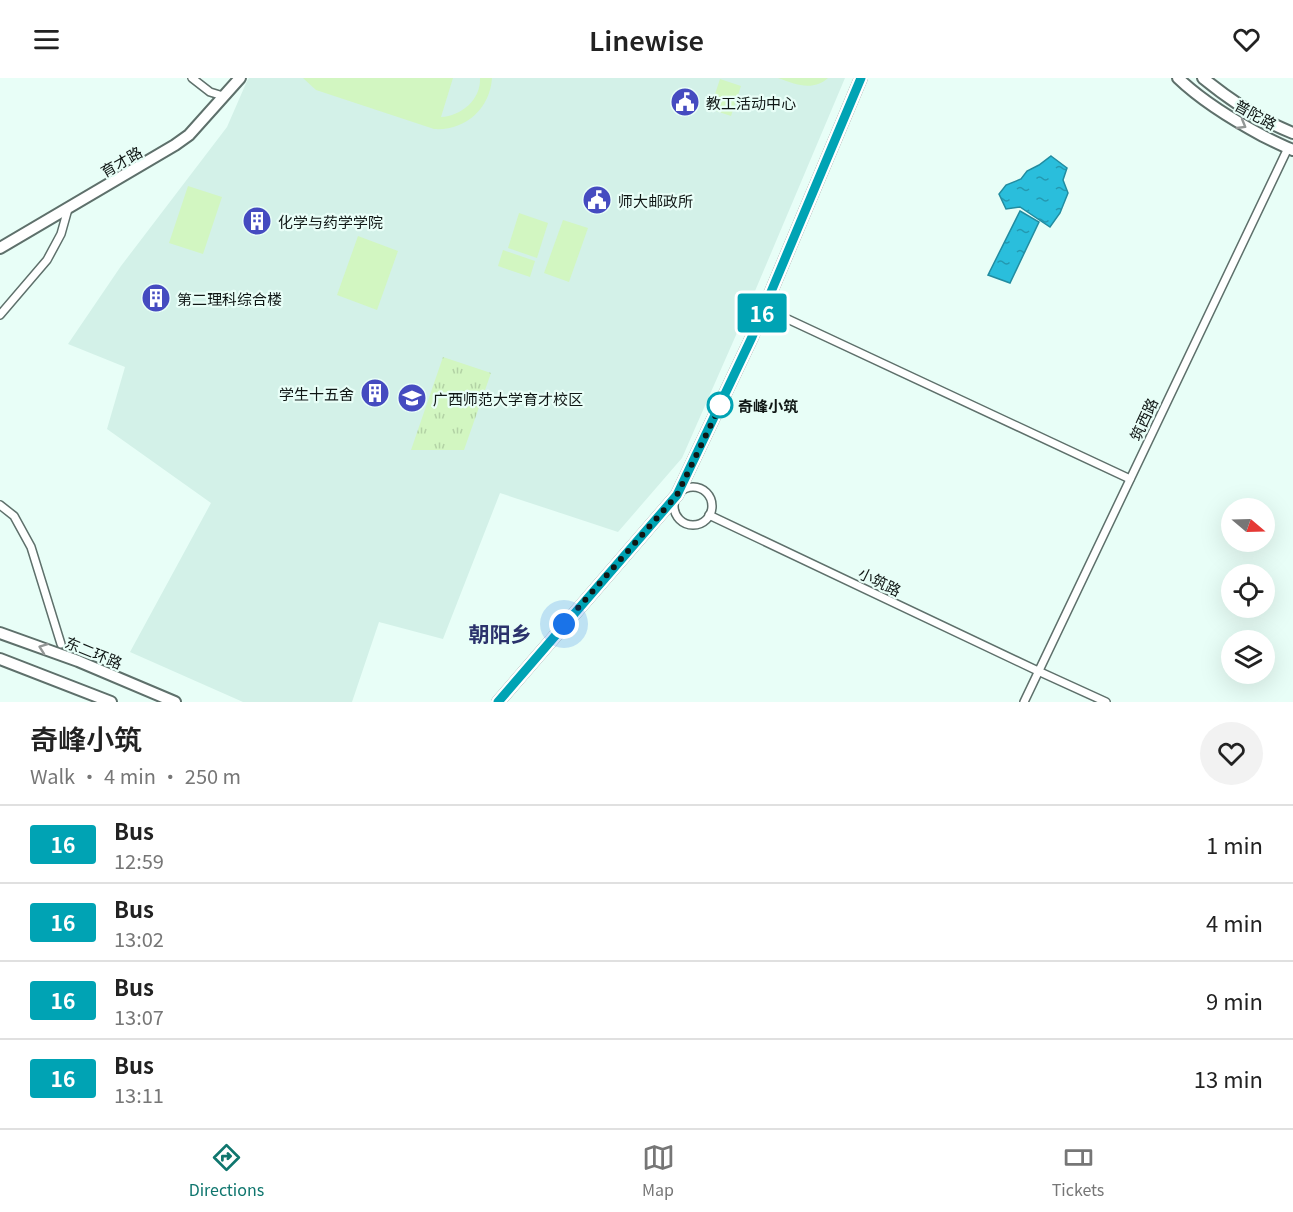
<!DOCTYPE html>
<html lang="en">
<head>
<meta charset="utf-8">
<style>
  body { margin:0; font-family:Georgia,"Noto Sans SC",serif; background:#f2f2f2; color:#222; height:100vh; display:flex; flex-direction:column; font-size:22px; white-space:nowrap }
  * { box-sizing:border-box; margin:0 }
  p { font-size:20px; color:#767676 }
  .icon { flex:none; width:33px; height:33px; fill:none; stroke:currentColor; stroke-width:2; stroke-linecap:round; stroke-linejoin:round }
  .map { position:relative; height:624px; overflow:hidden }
  .details { display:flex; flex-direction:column; background:#fff; flex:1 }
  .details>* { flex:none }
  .badge { padding:0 12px; border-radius:4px; font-size:21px; line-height:39px }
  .needle { width:39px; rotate:109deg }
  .controls { position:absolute; left:1221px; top:420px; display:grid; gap:12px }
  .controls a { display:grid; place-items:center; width:54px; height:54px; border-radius:50%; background:#fff; box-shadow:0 6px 24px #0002; font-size:30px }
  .you { position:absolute; width:30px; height:30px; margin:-15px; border:4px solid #fff; border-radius:50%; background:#1a73e8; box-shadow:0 0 0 9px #1a73e833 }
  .map>.badge { position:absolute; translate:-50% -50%; box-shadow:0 0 0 3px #fff }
  .round { display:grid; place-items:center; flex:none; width:63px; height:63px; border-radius:32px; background:#f2f2f2 }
  .summary { display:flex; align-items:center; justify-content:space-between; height:102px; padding:0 30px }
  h1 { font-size:28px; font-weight:600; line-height:45px }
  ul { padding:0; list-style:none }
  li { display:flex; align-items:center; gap:18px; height:78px; padding:0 30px; border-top:2px solid #e0e0e0 }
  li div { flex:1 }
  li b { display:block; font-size:22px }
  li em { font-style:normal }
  li .badge { min-width:66px; font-weight:700; text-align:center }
  header { display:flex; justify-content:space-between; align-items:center; height:78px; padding:0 30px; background:#fff; font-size:27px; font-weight:600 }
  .tabs { display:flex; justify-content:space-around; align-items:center; height:84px; border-top:2px solid #e0e0e0; background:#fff; font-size:16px; color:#767676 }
  .tabs a { display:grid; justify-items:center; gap:3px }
  .tabs .selected { color:#0f766e }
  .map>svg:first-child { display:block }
  .built { fill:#d3f1e8 }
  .grass { fill:url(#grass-tufts) }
  .green { fill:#d2f6c1 }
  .water { fill:url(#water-ripples); stroke:#228ca0; stroke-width:1.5 }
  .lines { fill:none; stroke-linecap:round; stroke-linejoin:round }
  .street-casing { stroke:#5e706b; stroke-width:10 }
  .secondary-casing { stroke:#5e706b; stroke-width:14 }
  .primary-casing { stroke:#5e706b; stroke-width:14 }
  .street { stroke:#fff; stroke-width:7 }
  .secondary { stroke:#fff; stroke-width:10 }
  .primary { stroke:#fff; stroke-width:10 }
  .oneway { stroke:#939796 }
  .line-casing { stroke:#fff; stroke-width:14 }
  .line { stroke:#00a3b4; stroke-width:9 }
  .walk { stroke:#101715; stroke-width:6; stroke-dasharray:0 10.8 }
  .stop-dot { fill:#fff; stroke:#00a3b4; stroke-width:3 }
  .labels { text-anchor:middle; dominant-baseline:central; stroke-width:4.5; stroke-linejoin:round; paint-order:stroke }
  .poi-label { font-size:15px; fill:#101715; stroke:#e8fef7; text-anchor:start }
  .street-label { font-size:15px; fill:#101715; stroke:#e8fef7 }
  .stop-label { font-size:15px; font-weight:bold; fill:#101715; stroke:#e8fef7; text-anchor:start }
  .district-label { font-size:21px; font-weight:bold; fill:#2b326c; stroke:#e8fef7 }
</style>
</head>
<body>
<header><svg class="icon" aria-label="menu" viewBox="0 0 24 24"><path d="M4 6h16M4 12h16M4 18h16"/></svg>Linewise<svg class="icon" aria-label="heart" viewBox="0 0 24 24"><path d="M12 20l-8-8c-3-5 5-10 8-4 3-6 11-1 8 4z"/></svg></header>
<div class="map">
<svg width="1293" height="624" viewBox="0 0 1293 624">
  <defs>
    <pattern id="grass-tufts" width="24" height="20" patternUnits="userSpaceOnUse" patternTransform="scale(1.5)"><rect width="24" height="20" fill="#d2f6c1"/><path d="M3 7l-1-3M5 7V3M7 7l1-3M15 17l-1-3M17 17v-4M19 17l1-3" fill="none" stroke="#b3d2a5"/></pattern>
    <pattern id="water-ripples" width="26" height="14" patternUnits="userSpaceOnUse" patternTransform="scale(1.5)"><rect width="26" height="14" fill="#2abedc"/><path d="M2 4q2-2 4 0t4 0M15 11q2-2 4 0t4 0" fill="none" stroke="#2399b1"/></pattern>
  </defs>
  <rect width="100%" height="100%" fill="#e8fef7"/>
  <!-- built -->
  <path class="built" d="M249,0h596l-98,232 -65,148 -64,74 -118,-39 -57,146 -64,-17 -27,80h-109l-113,-50 81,-149 -104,-74 18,-62 -57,-23 53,-78 106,-139 20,-46z"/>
  <!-- grass -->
  <path class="grass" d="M443,279l48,16 -27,77h-53z"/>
  <!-- green -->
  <g class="green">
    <path d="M303,0h150l-12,39c20,-1 40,-17 39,-39h12c-2,31 -27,53 -58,51l-118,-39z"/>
    <path d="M778,0h50c-16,14 -33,6 -50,0z"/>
    <path d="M720,1l21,7 -10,30 -21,-7z"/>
    <path d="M188,108l34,11 -19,57 -34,-11z"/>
    <path d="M519,135l29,10 -11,35 -29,-10z"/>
    <path d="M563,142l25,8 -19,54 -25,-9z"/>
    <path d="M358,158l40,15 -21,59 -40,-15z"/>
    <path d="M503,172l32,11 -5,16 -32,-11z"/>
  </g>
  <!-- water -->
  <g class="water">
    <path d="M1051,78l16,12 -4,12 5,13 -8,20 -10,14 -30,-20 -14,2 -7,-15 7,-9 15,-6 6,-8 12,-6z"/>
    <path d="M1020,133l19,11 -29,61 -22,-8z"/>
  </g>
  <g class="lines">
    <!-- street casing -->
    <g class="street-casing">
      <g id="street">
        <path d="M192,0l18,14 13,4"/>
        <path d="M764,230l366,171"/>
        <path d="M0,237l47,-55 14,-26 7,-25"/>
        <circle cx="693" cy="428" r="19"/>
        <path d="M0,427l14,11 17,31 30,97"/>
        <path d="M709,437l329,156 68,31"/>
        <path d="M1024,624l264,-554"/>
      </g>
    </g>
    <!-- secondary casing -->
    <g class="secondary-casing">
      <g id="secondary">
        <path d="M0,170l175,-103 14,-10 51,-57"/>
        <path d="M498,624l179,-207 75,-158 109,-259"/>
      </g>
    </g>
    <!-- primary casing -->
    <g class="primary-casing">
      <g id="primary">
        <path d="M1178,0c25,24 55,42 85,58 10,5 20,10 30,14"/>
        <path d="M1203,0c27,22 56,42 90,55"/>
        <path d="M0,555l78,28 97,41"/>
        <path d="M0,581l111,43"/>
      </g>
    </g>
    <!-- street -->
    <use href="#street" class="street"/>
    <!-- secondary -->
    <use href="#secondary" class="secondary"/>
    <!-- primary -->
    <use href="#primary" class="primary"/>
  </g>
  <!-- one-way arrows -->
  <defs><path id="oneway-chevron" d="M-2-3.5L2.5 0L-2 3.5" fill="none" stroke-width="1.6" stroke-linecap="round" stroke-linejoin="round" transform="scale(1.5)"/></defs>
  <g class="oneway">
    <use href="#oneway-chevron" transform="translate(1242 47) rotate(30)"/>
    <use href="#oneway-chevron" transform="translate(43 570) rotate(-160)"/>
  </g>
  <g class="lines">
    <!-- line casing -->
    <g class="line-casing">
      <path id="line" d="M498,624l179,-207 75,-158 109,-259"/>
    </g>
    <!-- line -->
    <use href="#line" class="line"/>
    <!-- walk -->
    <path class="walk" d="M564,546l113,-129 45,-93 -2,3"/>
  </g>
  <!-- icons -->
  <defs>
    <g id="civic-disc" transform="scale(1.5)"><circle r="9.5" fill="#454bc0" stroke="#e8fef7"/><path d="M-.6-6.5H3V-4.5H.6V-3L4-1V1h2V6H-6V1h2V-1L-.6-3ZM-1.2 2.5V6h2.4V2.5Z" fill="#fff"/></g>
    <g id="building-disc" transform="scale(1.5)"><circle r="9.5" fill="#454bc0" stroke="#e8fef7"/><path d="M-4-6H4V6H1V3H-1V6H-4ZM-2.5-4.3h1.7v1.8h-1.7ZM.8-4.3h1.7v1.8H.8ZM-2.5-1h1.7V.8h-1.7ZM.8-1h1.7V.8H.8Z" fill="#fff"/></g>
    <g id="university-disc" transform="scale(1.5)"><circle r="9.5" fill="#454bc0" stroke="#e8fef7"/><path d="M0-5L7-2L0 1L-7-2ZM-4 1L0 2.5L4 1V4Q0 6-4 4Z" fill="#fff"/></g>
  </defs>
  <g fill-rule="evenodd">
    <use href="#civic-disc" x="685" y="24"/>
    <use href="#civic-disc" x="597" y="122"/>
    <use href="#building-disc" x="257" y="143"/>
    <use href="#building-disc" x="156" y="220"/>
    <use href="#building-disc" x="375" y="315"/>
    <use href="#university-disc" x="412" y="320"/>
  </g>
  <!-- markers -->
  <circle class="stop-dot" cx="720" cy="327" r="12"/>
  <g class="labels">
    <!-- poi labels -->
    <g class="poi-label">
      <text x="706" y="24">教工活动中心</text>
      <text x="618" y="122">师大邮政所</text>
      <text x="278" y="143">化学与药学学院</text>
      <text x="177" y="220">第二理科综合楼</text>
      <text x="354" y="315" text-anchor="end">学生十五舍</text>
      <text x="433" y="320">广西师范大学育才校区</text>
    </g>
    <!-- street labels -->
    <g class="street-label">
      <text transform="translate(1256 36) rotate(29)">普陀路</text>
      <text transform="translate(121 83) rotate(-30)">育才路</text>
      <text transform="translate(1143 341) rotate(-65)">筑西路</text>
      <text transform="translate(880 503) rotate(26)">小筑路</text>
      <text transform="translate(94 574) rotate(22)">东二环路</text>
    </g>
    <!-- stop labels -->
    <g class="stop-label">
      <text x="738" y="327">奇峰小筑</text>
    </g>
    <!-- district labels -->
    <g class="district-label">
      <text x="500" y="555">朝阳乡</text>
    </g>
  </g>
</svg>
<div class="controls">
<a><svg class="needle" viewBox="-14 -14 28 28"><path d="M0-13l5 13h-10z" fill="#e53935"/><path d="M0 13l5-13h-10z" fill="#767676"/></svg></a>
<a><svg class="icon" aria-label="locate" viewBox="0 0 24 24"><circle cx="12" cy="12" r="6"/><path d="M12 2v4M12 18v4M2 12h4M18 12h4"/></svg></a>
<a><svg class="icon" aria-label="layers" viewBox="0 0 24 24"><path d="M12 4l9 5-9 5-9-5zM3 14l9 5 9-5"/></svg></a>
</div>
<div class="you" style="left:564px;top:546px"></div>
<b class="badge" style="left:762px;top:235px;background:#00a3b4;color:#fff">16</b>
</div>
<section class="details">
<div class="summary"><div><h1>奇峰小筑</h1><p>Walk · 4 min · 250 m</p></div><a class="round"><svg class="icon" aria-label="heart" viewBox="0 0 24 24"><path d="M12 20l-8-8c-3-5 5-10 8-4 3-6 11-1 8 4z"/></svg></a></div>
<ul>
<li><span class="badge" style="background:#00a3b4;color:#fff">16</span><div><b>Bus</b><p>12:59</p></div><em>1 min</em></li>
<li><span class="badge" style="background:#00a3b4;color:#fff">16</span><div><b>Bus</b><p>13:02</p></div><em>4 min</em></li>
<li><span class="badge" style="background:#00a3b4;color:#fff">16</span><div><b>Bus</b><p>13:07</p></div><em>9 min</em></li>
<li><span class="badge" style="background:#00a3b4;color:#fff">16</span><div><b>Bus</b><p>13:11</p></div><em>13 min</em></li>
</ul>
</section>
<nav class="tabs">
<a class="selected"><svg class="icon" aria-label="directions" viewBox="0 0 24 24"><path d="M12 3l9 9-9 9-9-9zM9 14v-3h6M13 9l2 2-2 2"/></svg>Directions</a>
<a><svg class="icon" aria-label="map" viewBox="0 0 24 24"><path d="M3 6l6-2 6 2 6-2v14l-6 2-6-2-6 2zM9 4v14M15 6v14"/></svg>Map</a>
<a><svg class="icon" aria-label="tickets" viewBox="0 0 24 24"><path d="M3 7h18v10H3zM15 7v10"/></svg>Tickets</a>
</nav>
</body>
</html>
